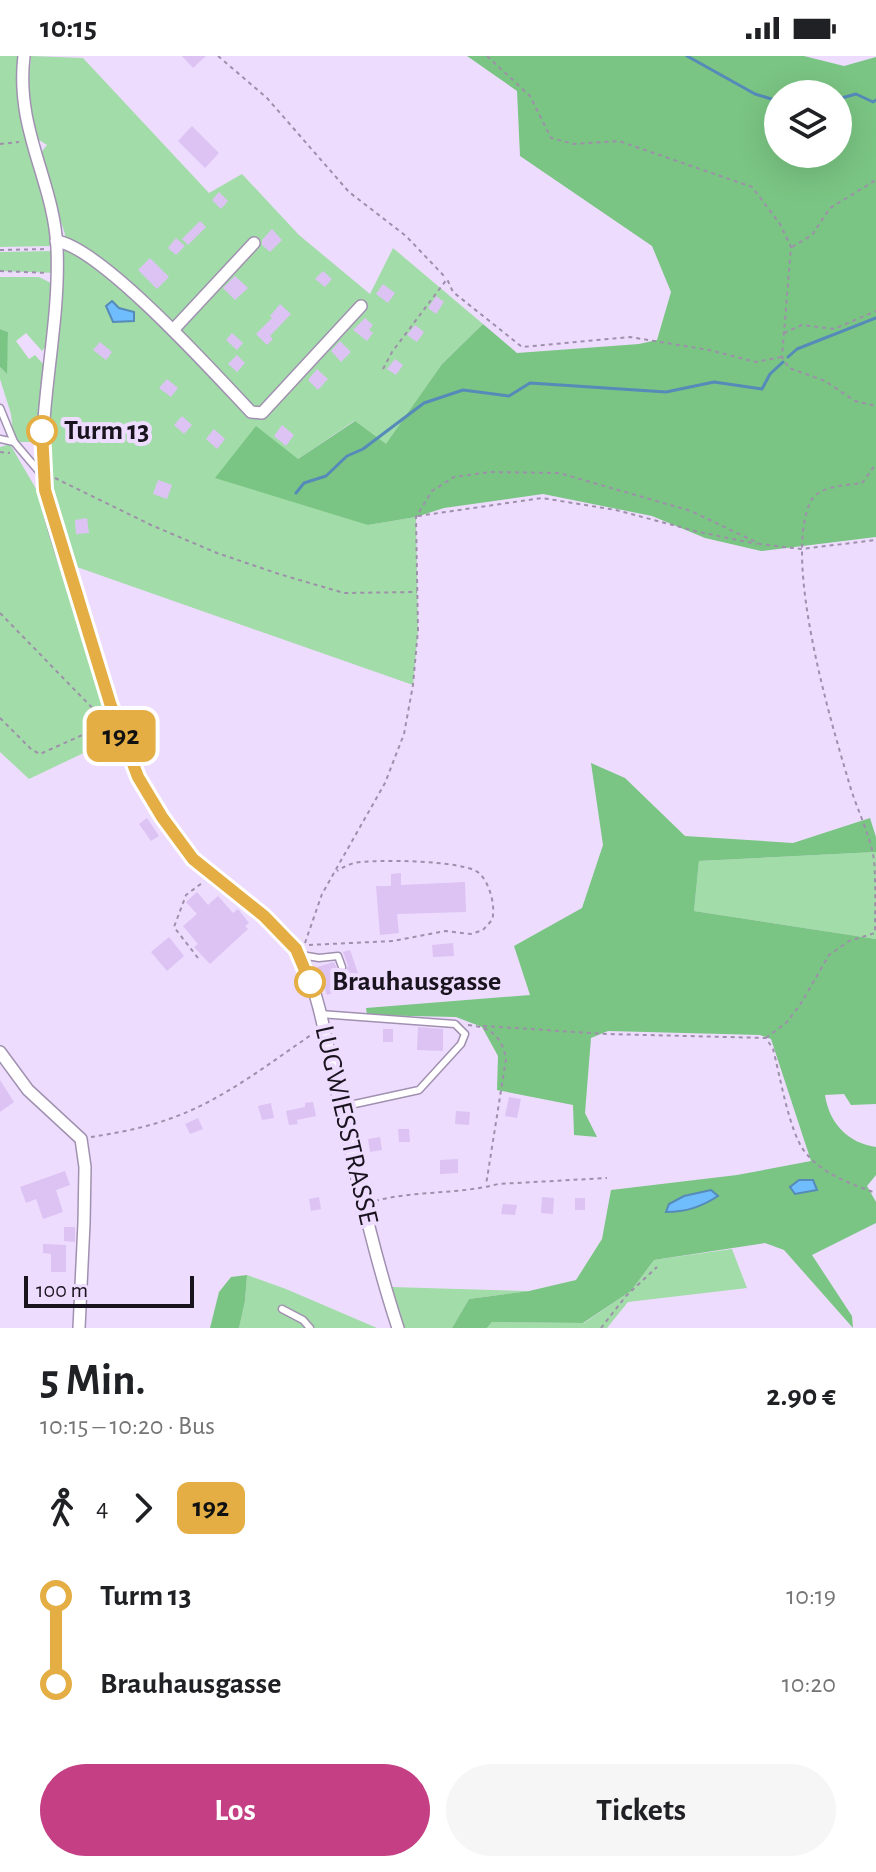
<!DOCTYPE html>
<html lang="de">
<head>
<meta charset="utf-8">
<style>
  body { margin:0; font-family:"Alegreya Sans",sans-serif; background:#f6f6f6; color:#202124; height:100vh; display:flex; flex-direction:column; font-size:30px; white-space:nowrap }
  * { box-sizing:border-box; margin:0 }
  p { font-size:26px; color:#757577 }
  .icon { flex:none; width:44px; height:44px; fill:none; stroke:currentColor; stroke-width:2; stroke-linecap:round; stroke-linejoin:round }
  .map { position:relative; height:1272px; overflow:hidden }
  .sheet { display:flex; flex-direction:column; background:#fff; flex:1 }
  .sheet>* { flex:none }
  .badge { padding:0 16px; border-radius:12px; font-size:28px; line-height:52px }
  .buttons { position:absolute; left:764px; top:24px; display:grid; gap:16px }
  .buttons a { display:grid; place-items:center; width:88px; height:88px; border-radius:50%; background:#fff; box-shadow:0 8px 32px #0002; font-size:40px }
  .scale { position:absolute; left:24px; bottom:20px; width:170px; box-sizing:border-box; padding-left:8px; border:4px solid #19131e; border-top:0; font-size:22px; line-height:28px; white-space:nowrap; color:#19131e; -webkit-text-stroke:6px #eedcff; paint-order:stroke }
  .map>.badge { position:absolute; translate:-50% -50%; box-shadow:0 0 0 4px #fff }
  .legs { display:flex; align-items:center; gap:12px; height:88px; padding:0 40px; font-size:26px }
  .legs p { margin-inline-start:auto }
  .summary { display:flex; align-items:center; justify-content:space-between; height:136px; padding:0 40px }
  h1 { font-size:44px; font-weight:700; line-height:60px }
  .action { display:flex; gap:16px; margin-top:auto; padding:16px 40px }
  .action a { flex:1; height:92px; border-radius:48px; background:#c43f83; color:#fff; font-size:32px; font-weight:700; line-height:92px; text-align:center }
  .action a+a { background:#f6f6f6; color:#202124 }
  ul { padding:0 40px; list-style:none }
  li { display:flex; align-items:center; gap:28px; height:88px; font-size:30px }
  li i { display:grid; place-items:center; width:12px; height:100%; margin:0 10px; background:currentColor }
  li i::after { content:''; width:20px; height:20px; margin:-10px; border:6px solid; border-radius:50%; background:#fff }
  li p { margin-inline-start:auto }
  li:first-child i { background:linear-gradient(#0000 50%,currentColor 0) }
  li:last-child i { background:linear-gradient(currentColor 50%,#0000 0) }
  .status { display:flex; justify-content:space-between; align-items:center; height:56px; padding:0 40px; background:#fff; direction:ltr }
  .status svg { height:22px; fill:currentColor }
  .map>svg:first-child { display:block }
  .green { fill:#a2dca8 }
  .forest { fill:#7ac583; fill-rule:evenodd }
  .water { fill:#6fbdfc; stroke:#558ab9; stroke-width:2 }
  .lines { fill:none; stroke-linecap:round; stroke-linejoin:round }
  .stream { stroke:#558ab9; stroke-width:3 }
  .building { fill:#dcc3f3 }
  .service-casing { stroke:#a191b0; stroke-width:9 }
  .minor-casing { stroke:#a191b0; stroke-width:14 }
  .path { stroke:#9e90aa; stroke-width:2; stroke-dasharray:4 4; stroke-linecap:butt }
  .service { stroke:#fff; stroke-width:6 }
  .minor { stroke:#fff; stroke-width:11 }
  .line-1-casing { stroke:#fff; stroke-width:18 }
  .line-1 { stroke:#e4ae44; stroke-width:12 }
  .stop-1-dot { fill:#fff; stroke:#e4ae44; stroke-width:4 }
  .labels { text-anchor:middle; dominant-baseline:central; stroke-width:8; stroke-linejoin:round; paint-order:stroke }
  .stop-label { font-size:28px; font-weight:bold; fill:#19131e; stroke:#eedcff; text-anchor:start }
  .street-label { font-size:28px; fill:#19131e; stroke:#eedcff }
</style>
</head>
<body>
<div class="status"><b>10:15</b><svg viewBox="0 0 49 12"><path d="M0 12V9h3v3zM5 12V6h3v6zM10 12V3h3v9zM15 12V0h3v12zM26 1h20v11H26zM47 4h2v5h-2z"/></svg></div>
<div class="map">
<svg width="876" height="1272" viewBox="0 0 876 1272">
  <rect width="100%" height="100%" fill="#eedcff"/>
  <!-- green -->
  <g class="green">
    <path d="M0,0h21l6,87 27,98 -4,5 -50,1z"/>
    <path d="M31,0l52,2 126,135 33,-19 57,61 71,59 23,-46 90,76 -41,40 -56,81 -32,-24 -56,38 70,66 48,-8 2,113 -5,55 -339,-119 -25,-78 -3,-31 19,-223 -26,-79 8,-10 -11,-7 -9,-35z"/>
    <path d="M54,195l2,22 -56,-2v-19z"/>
    <path d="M0,221h39l12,6 -5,63 -4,5 -16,-18 -10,8 13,18 6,-4 9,10 -6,77h-24l-3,4 31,53 72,227 -6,2 5,11 -84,40 -29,-27v-305l7,-2 -7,-2v-4l14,3 -3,-28 -11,-35v-12l6,6 2,-41 -8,-3z"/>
    <path d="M876,796v87l-182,-28 5,-50z"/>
    <path d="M732,1193l15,39 -119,14 -21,26h-120l5,-6 92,1 47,-32 23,-31z"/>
    <path d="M247,1219l39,14 91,39h-138l6,-27z"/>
    <path d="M391,1231l138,4 -60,8 -17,29h-48z"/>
  </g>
  <!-- forest -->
  <g class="forest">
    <path d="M467,0h337l40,10 32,-9v480l-115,14 -56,-13 -53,-22 -109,-22 -99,14 -28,9 -48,8 -153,-47 41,-52 42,33 57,-38 31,23 56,-80 41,-40 34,29 122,-9 18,-4 14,-48 -19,-46 -132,-90 -3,-65zM778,38h60v60h-60z"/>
    <path d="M0,273l8,3 -1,42 -7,-7z"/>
    <path d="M591,707l34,15 60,58 108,7 77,-25 6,19v15l-177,9 -5,50 182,28v165l-25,1 -7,-11 -19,1c4,28 23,48 51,52v28l-9,11 9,16v21l-64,32 40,61 1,12 -69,-78 -19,-7 -111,17 -23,31 -48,32 -91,-1 -5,6h-35l17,-29 60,-8 47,-11 26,-41 9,-49 126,-15 74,-14 -40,-122 -11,-4 -152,-4 -17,7 -6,75 12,24 -23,-2 -1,-30 -76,-15 1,-34 -16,-29 -26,-10 -89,-2 -1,-7 164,-13 -16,-49 68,-38 21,-63z"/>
    <path d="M247,1219l-2,26 -6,27h-29l9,-36 12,-15z"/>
  </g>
  <!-- water -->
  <g class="water">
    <path d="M112,245l7,7 15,4v9l-21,1 -7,-16z"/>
    <path d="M799,1124h14l4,10 -22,4 -5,-7z"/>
    <path d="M711,1134l7,6c-17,11 -32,16 -52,16l3,-8 15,-8z"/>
  </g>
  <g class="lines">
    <!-- stream -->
    <g class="stream">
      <path d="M687,0l68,38 23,7"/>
      <path d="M838,43l18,-5 17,8 3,-2"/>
      <path d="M788,301l9,-8 79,-31"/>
      <path d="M296,437l8,-10 22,-7 21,-20 16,-7 61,-46 39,-13 46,6 21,-13 136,9 48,-10 48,7 8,-15 13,-12"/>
    </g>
  </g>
  <!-- building -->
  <g class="building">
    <path d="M182,0h24l-13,12z"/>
    <path d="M192,70l27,27 -14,15 -27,-27z"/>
    <path d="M219,136l9,9 -7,8 -9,-9z"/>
    <path d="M200,165l6,6 -18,18 -6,-6z"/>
    <path d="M272,173l10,11 -12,12 -8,-7v-5z"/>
    <path d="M176,182l9,8 -9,9 -8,-7z"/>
    <path d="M150,202l19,19 -12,12 -19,-19z"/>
    <path d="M323,215l9,8 -7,8 -10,-8z"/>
    <path d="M235,220l13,12 -13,12 -12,-12z"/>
    <path d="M383,228l12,9 -7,10 -12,-9z"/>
    <path d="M436,240l8,6 -8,12 -8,-6z"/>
    <path d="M280,248l11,10 -21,22 3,3 -6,6 -11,-11 16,-16 -2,-2z"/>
    <path d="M365,262l8,7 -4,5 4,3 -6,8 -14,-11z"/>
    <path d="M415,269l9,7 -7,10 -10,-7z"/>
    <path d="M232,277l11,10 -6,7 -11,-10z"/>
    <path d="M340,285l11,11 -10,10 -10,-11z"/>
    <path d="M100,286l12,10 -6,8 -13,-10z"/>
    <path d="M237,299l8,8 -8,9 -9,-8z"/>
    <path d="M395,303l8,6 -7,10 -9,-6z"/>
    <path d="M317,313l11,10 -10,11 -10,-10z"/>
    <path d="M167,323l11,9 -7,9 -12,-9z"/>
    <path d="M182,360l10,9 -8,9 -10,-9z"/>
    <path d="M282,369l12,10 -8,11 -12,-10z"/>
    <path d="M214,373l11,10 -8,10 -11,-10z"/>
    <path d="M158,424l14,5 -5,14 -14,-5z"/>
    <path d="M87,462l2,15 -13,1 -1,-14z"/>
    <path d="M147,762l12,18 -8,5 -12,-17z"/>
    <path d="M401,817v12l64,-3 1,30 -69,2 2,19 -19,2 -4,-49h15v-12z"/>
    <path d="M197,836l11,13 10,-9 15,17 5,-4 11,14 -4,3 3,3 -38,35 -16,-17 4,-3 -15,-18 14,-12 -11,-12z"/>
    <path d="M169,881l15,19 -17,15 -16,-19z"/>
    <path d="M453,887l1,13 -21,1 -1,-12z"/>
    <path d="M350,894l8,23 -16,6 4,9 -19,7 -10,-28 17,-5 4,9 7,1 3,-6 -5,-14z"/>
    <path d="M418,971l25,2v22l-26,-1z"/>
    <rect x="383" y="973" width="10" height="13"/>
    <path d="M0,1024l14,22 -14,10z"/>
    <path d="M509,1041l12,2 -4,19 -12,-2z"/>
    <path d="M313,1046l3,14 -19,4 1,4 -9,1 -3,-14 19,-4v-4z"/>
    <path d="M271,1047l3,15 -12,2 -4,-14z"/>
    <path d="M456,1055l14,1 -1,13 -14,-1z"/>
    <path d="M198,1062l5,11 -13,5 -5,-10z"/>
    <path d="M398,1073h11l1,13h-11z"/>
    <path d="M380,1081l2,13 -12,2 -2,-13z"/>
    <path d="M458,1103v14l-18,1v-14z"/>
    <path d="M65,1115l5,14 -14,5 7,22 -20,7 -7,-20 -10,4 -6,-16z"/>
    <path d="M319,1141l2,12 -10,2 -2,-12z"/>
    <path d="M542,1141l12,1 -1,16 -12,-1z"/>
    <rect x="575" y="1142" width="10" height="12"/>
    <path d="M503,1148l14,1 -2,10 -14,-1z"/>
    <path d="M64,1171h11v15l-11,-1z"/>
    <path d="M43,1188l23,1v27h-15v-18l-8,-1z"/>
  </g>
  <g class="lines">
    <!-- service casing -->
    <g class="service-casing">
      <g id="service">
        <path d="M0,352l14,34 28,33"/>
        <path d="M0,383l14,3"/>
        <path d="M301,899l18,3 19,-2 4,11"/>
        <path d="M320,958l135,10 10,10 -4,10 -42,46 -78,17"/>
        <path d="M282,1253l21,11 7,8"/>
      </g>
    </g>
    <!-- minor casing -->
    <g class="minor-casing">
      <g id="minor">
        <path d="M24,0c-9,74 30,125 33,192 3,69 -14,139 -15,208 1,50 21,100 37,147 28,90 50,185 116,257 28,32 88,60 107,98 18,40 25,87 34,129 19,81 36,162 62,241"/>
        <path d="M56,185c45,6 160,134 195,171l11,1 99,-107"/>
        <path d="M173,274l81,-87"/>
        <path d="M0,996l28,38 53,49 4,28 -1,56 -5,105"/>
      </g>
    </g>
    <!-- path -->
    <g class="path">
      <path d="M218,0l49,42 82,94 57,44 40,42"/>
      <path d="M487,0l43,40 21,42 23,6 45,-3 133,46 28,37 11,23 -9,110 7,11 36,13 30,20 21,5"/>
      <path d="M0,88l19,-2"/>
      <path d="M792,191l20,-12 18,-27 46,-28"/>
      <path d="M0,194l47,-1"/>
      <path d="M0,215l47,2"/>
      <path d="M784,277l18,-8 32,4 42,-18"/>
      <path d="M383,313l9,-17 55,-73 6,13 69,55 108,-10 79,13 47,12 25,-5"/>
      <path d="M0,396l10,1"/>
      <path d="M55,422l96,47 66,28 62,21 65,19 73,-1"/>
      <path d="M418,460l124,-18 74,12 83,22 58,12"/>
      <path d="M0,557l104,107"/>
      <path d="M0,662l32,32 8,4 67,-30"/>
      <path d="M305,887l17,-49 63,-111 19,-49 9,-49 5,-55 -2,-113 16,-26 22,-14 36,-5 69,1 132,38 69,33 41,5 75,-9"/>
      <path d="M309,889l84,-4 52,-10 26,3 12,-4 9,-10c4,-13 -2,-37 -13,-47 -15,-13 -104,-14 -125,-10 -6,2 -11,4 -17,8"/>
      <path d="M198,902l-24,-31 12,-32 16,-12"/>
      <path d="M468,969c22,2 34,11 38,34l-20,126"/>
      <path d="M483,970l124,8 159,4 7,11c7,26 16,83 32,103 17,22 46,32 71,41"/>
      <path d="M766,982l21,-16 13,-17 29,-50 20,-14 26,-8c0,-23 1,-49 -1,-73 -4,-27 -19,-54 -26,-81 -19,-63 -63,-214 -39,-274 7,-20 35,-19 53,-22l14,-19"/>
      <path d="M91,1081c26,-4 53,-9 78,-18 53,-18 99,-55 145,-86"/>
      <path d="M375,1145c41,-11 82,-6 123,-17l109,-6"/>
      <path d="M601,1272l25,-32 31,-29"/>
    </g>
    <!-- service -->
    <use href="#service" class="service"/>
    <!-- minor -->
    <use href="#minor" class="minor"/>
  </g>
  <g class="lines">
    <!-- line-1 casing -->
    <g class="line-1-casing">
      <path id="line-1" d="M42,375l3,59 65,213 28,74 24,40 31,42 71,57 32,33 14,33"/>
    </g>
    <!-- line-1 -->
    <use href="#line-1" class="line-1"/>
  </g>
  <!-- markers -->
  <g class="stop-1-dot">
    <circle cx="42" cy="375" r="14"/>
    <circle cx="310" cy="926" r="14"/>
  </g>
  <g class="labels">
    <!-- stop labels -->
    <g class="stop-label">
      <text x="64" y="375">Turm 13</text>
      <text x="332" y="926">Brauhausgasse</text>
    </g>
    <!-- street labels -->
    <g class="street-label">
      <text transform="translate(346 1069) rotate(77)">LUGWIESSTRASSE</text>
    </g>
  </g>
</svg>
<div class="buttons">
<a><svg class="icon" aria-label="layers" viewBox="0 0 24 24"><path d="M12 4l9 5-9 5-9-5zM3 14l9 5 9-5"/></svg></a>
</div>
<div class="scale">100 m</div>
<b class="badge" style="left:121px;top:680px;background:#e4ae44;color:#111">192</b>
</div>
<section class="sheet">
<div class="summary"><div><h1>5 Min.</h1><p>10:15 – 10:20 · Bus</p></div><b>2.90 €</b></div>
<div class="legs"><svg class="icon" aria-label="walk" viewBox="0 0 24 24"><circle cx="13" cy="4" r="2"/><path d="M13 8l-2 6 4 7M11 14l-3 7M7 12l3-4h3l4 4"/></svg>4<svg class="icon" aria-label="forward" viewBox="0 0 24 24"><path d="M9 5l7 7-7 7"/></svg><b class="badge" style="background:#e4ae44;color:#111">192</b></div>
<ul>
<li><i style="color:#e4ae44"></i><b>Turm 13</b><p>10:19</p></li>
<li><i style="color:#e4ae44"></i><b>Brauhausgasse</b><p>10:20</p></li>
</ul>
<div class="action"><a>Los</a><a>Tickets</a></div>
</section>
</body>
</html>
